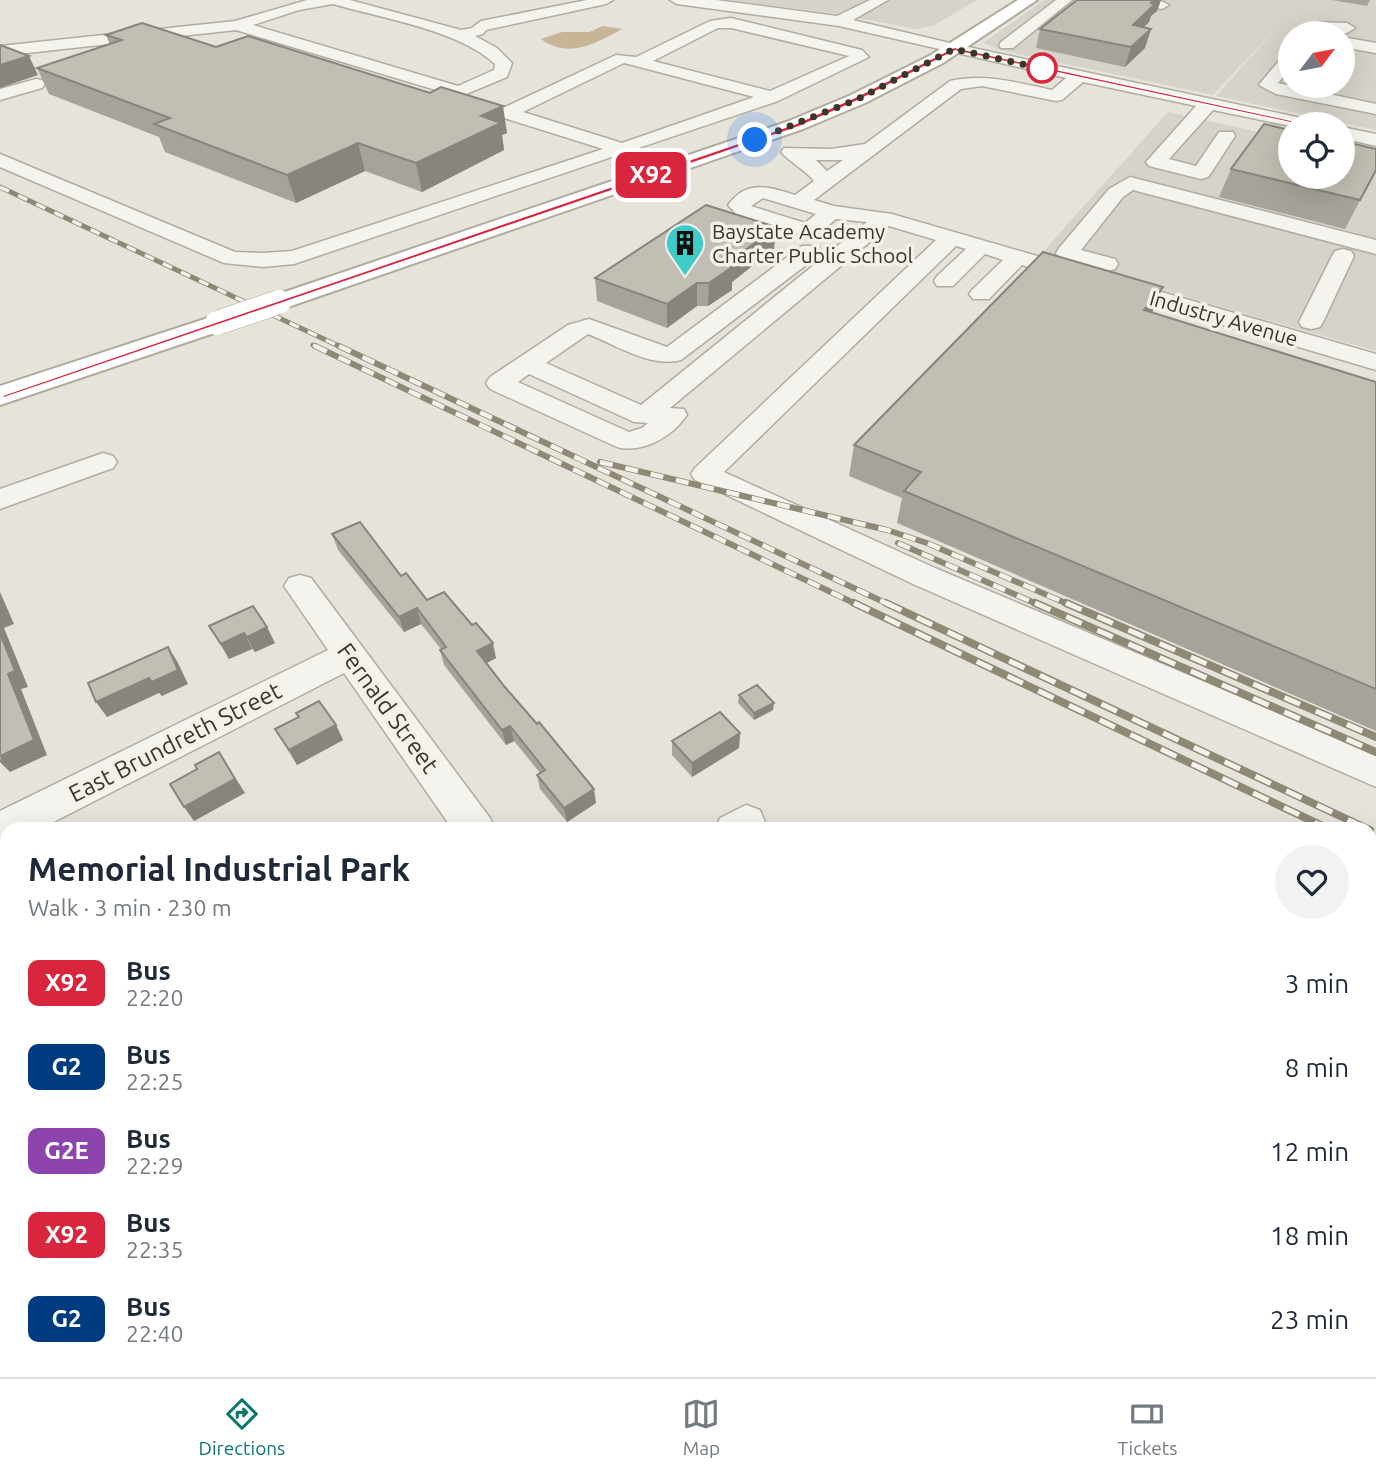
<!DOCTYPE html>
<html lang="en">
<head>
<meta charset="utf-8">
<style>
  body { margin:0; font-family:Ubuntu,sans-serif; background:#f2f2f3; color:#1f2937; height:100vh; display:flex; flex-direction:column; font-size:26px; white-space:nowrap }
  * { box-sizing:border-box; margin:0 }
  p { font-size:23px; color:#747a83 }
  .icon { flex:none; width:38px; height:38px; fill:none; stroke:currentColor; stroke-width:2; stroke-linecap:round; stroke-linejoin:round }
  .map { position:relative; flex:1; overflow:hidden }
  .side { position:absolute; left:0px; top:822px; width:1377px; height:555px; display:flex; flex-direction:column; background:#fff; border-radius:21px 21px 0 0; box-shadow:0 7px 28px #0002 }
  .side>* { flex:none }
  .badge { padding:0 14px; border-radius:10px; font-size:24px; line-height:46px }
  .needle { width:46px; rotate:58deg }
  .tools { position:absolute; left:1278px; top:21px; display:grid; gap:14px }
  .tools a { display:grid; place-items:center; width:77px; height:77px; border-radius:50%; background:#fff; box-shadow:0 7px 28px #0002; font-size:35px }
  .you { position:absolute; width:35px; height:35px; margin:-18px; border:5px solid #fff; border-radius:50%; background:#1a73e8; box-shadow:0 0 0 10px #1a73e833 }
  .map>.badge { position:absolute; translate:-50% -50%; box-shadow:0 0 0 4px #fff }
  .round { display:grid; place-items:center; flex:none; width:74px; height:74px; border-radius:37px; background:#f2f2f3 }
  .headline { display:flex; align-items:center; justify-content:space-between; height:119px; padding:0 28px }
  h1 { font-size:33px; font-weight:600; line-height:52px }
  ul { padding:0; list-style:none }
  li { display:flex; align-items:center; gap:21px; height:84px; padding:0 28px }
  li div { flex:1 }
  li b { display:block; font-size:26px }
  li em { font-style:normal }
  li .badge { min-width:77px; font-weight:700; text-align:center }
  .dock { display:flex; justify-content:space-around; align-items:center; height:98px; border-top:2px solid #e0e1e3; background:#fff; font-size:19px; color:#747a83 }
  .dock a { display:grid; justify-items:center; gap:4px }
  .dock .active { color:#0f766e }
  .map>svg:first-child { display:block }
  .built { fill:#d7d3ca; fill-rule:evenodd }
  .water { fill:#c6b596 }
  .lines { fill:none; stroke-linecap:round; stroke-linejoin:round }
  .minor-casing { stroke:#afaca1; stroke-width:3 }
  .major-casing { stroke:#b1ab9b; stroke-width:4 }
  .minor { fill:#f4f3ee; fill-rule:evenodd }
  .major { fill:#fff; fill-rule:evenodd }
  .rail-far2-casing { stroke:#8f8875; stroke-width:5 }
  .rail-far1-casing { stroke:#8f8875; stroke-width:6 }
  .rail-casing { stroke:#8f8875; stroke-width:8 }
  .rail-far2 { stroke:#f4f1eb; stroke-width:3.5; stroke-dasharray:10; stroke-linecap:butt }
  .rail-far1 { stroke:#f4f1eb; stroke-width:4.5; stroke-dasharray:13; stroke-linecap:butt }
  .rail { stroke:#f4f1eb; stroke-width:5; stroke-dasharray:17; stroke-linecap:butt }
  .major-bridge-casing { stroke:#b1ab9b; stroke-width:25; stroke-linecap:butt }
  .major-bridge { stroke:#fff; stroke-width:24 }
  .wall { fill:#a7a39a }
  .shaded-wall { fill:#88857d }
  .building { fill:#c2beb3; stroke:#88857d; stroke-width:2 }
  .line { fill:#d7263d; stroke:#fff; stroke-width:2 }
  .walk { stroke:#3b3626; stroke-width:7; stroke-dasharray:0 12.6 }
  .stop-dot { fill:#fff; stroke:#d7263d; stroke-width:3.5 }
  .labels { text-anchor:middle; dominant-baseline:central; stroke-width:7; stroke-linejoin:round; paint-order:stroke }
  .far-poi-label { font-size:21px; fill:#3b3626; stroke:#f4f1eb; text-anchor:start }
  .far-street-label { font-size:21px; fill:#3b3626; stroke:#f4f1eb }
  .street-label { font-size:24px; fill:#3b3626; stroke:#f4f1eb }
</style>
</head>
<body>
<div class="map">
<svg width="1376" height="1377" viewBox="0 0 1376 1377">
  <rect width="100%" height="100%" fill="#e6e3db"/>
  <!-- built -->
  <g class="built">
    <path d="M728,0h249l-44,26 -17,3 -91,-17z"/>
    <path d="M1044,0h332v130l-160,-34 65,-73 -68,72 -213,-45 -17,-7zM1290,33h52v53h-52z"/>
    <path d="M1168,112l122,27v38h52l34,-19v193l-336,-96z"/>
  </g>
  <!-- water -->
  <path class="water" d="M603,26l19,3c-27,15 -54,30 -81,10l21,-7h27z"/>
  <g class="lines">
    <!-- minor casing -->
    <g class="minor-casing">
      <g id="minor">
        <path d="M307,0h43l111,30 11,-2 9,-7 106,-21h26l-7,4 -120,26 -3,4 -8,2 22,12 15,15 -5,14 -48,20 -223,-67 -236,26v-10l235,-25zM333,4c48,14 126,26 162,60l-1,6 -36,16 -205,-61 46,-15z"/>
        <path d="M670,0h46l121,16 33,-16h18l-35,20 101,24 357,76 3,4 -24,2 -77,-16 -44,49 27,7 23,-34h14l2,4 -24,37 -3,4 -7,2 -52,-13 -3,-4 50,-56 -113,-24 -21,18 -6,1 -74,-15 -21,3 -147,111 20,6 58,8 484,140v16l-354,-105 -33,34h-16l-4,-5 4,-5 30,-29 -18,-6 -32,32h-16l-3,-5 3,-5 29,-27 -10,-3 -232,226 211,96 441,186v33l-463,-203 -218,-104 -4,-6 4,-6 241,-228 -47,-14 -219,182 14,1 3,6c-14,21 -44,39 -70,32l-127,-58 -4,-6 4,-6 78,-52 21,-6 78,28 135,-101h16l3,5 -3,5 -137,104c-30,8 -65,-15 -93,-26l-42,29 95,42 226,-183 -31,-3 -20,17 -8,1 -72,-23 -8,-9c19,-26 41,-18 67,-10l19,-14c-10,-12 -23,-18 -33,-29l3,-4 47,1 34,-5 85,-63c35,-8 68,2 102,9l14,-12 -227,-52 -162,-22zM816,160h27l-16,11zM763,198l53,16 -11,9 -54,-17zM529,374l105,48 14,1 -6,5 -13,4 -111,-50z"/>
        <path d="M1056,0h16l-59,48h-12l-2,-3 2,-3z"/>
        <path d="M1129,0h30l10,5 -7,4 -31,-6z"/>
        <path d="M731,18l131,32 7,7 -91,44 -484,163 -31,3 -39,-4 -224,-96v-13l235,98 28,1 29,-2 311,-102 -102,-32 -3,-4 3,-4 115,-54 20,2 74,-36zM718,28h13l118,28 -79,35 -117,-30zM624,63l8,2 122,32 -132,46 -99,-31z"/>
        <path d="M1317,22l30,1 8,5 -8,5h-46z"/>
        <path d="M1342,37l34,6v10l-34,-6z"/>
        <path d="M1290,53v16l-12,14 98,21v10l-100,-20 -17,-9 3,-4 22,-26z"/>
        <path d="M36,79l6,1 3,4 -3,4 -42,12v-11z"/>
        <path d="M1342,127l34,7v12l-34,-8z"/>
        <path d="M1130,177l246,63v14l-243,-64 -10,7 -42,53 34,9 3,5 -3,5 -8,2 -48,-13 -3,-5 3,-5 50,-59z"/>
        <path d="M1343,249l8,2 3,5 -31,66 -3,5 -9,2 -9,-2 -3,-5 33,-66 3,-5z"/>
        <path d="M103,453l10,3 4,6 -4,6 -113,41v-20z"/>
        <path d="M300,575l11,3 179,240 5,12h-42l-109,-157 -306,157h-31v15l-7,2v-36l328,-161 -44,-64 5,-8z"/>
        <path d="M746,805l14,5 5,12 -3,8h-47l5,-12z"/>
      </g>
    </g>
    <!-- major casing -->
    <g class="major-casing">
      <g id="major">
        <path d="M1018,0h19l-94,63 -78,40 -62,26 -515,178 -9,3 -9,-3 -4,-5 4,-5 519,-176 62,-26 80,-40z"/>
        <path d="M217,315l9,2 4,6 -4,6 -226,76v-19z"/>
        <path d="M0,989l7,3v68l-7,-3z"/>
        <path d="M84,1370h60l2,7h-60z"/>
      </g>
    </g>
    <!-- minor -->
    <use href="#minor" class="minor"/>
    <!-- major -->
    <use href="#major" class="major"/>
    <!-- rail-far2 casing -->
    <g class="rail-far2-casing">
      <g id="rail-far2">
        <path d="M0,187l343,161"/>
        <path d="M313,345l6,3"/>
      </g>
    </g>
    <!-- rail-far1 casing -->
    <g class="rail-far1-casing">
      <g id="rail-far1">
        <path d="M315,346l543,259"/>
        <path d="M339,346l551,259"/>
        <path d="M600,462l287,68 40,13 143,62"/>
        <path d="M898,543l141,62"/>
      </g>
    </g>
    <!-- rail casing -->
    <g class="rail-casing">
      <g id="rail">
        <path d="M854,603l477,227"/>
        <path d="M886,603l484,227"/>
        <path d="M1035,603l341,149"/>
        <path d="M1066,603l310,134"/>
        <path d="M1370,848l6,3"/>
      </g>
    </g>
    <!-- rail-far2 -->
    <use href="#rail-far2" class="rail-far2"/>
    <!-- rail-far1 -->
    <use href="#rail-far1" class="rail-far1"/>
    <!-- rail -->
    <use href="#rail" class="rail"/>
    <!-- major-bridge casing -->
    <g class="major-bridge-casing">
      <path id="major-bridge" d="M217,323l62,-21"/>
    </g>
    <!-- major-bridge -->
    <use href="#major-bridge" class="major-bridge"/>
  </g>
  <!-- wall -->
  <g class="wall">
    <path d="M1077,0h84l-4,11 -6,5 -2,6 -5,5 1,21 -20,19 -89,-19 4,-19z"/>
    <path d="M1332,0h38l-3,6z"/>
    <path d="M106,35l110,12 291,86 -5,2 2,15 -82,42 -57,-21 -69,32 -131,-51 -6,-15 -110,-43 -12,-26 73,-23z"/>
    <path d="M1231,169l145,1 -31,59 -126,-32z"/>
    <path d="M774,249l-42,33v8l-24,16h-11l-30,22 -70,-27 -2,-23z"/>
    <path d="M1163,287l-11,26 224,69v349l-479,-208 5,-25 -53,-22 5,-31z"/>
    <path d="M332,534l69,42 26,24 69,58 -9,5 109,140 -29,19 -27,-33 -3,-14 3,-2 -26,-32 -8,4 -62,-80 -4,-15 1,-1 -20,-25 -17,8 -66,-82z"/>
    <path d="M209,626l66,17 -20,9 -3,-3 -23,10z"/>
    <path d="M739,695l34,15 -19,10 -16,-17z"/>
    <path d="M296,713l40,12 7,15 -46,25 -22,-36 23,-12z"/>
    <path d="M740,733l-1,15 -47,29 -20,-22v-14z"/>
    <path d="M1370,1080l6,1v79l-6,-1z"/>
    <path d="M777,1370h61l3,7h-62z"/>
    <path d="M1157,1370h86l1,7h-86z"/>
  </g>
  <!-- shaded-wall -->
  <g class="shaded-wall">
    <path d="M1154,0h7l-4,11 -6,5 -2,6 -22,22 6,-19z"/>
    <path d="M1151,29l-6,19 -20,19 6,-20z"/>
    <path d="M29,56l9,19 -38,13v-23z"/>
    <path d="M503,106l4,27 -5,2 2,15 -82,42 -6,-29 65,-47z"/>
    <path d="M358,143l7,28 -69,32 -9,-28z"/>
    <path d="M776,227l-2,22 -42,33v8l-24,16 1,-23 19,-20z"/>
    <path d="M697,283v23l-30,22v-24z"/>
    <path d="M1163,287l-13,30 -6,-7z"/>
    <path d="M0,592l14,32 -10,4 24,59 -7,2 26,66 -37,17 -10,-10 8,-88 -8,-41z"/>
    <path d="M417,608l4,16 -17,8 -5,-15z"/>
    <path d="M267,627l8,16 -20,9 -8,-15z"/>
    <path d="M244,633l8,16 -23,10 -8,-15z"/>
    <path d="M493,643l3,15 -15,8 -4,-15z"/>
    <path d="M168,647l9,14 11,23 -26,12 -3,-3 -52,24 -11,-15z"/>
    <path d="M774,703l-1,7 -19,10v-7z"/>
    <path d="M336,725l7,15 -46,25 -8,-15z"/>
    <path d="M510,726l4,15 -8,4 -4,-15z"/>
    <path d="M740,733l-1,15 -47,29v-14z"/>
    <path d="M219,752l26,41 -51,28 -10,-14z"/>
    <path d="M594,789l2,14 -29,19 -3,-14z"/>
    <path d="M310,1370h10l3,7h-10z"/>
    <path d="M601,1370h21l-19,7h-21z"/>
  </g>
  <!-- building -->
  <g class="building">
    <path d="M1077,0h77l-3,3 4,1 -22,21 18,4 -20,18 -91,-18z"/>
    <path d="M142,23l74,24 32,-11 182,57 11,-6 62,19 -22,10 20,7 -85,40 -58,-20 -71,32 -133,-51 16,-6 -133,-50 85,-28 -16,-5z"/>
    <path d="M0,45l29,11 -29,9z"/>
    <path d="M1264,124l26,6v47h52v-36l34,8v21l-16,30 -129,-31z"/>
    <path d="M706,205l70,22 -48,36 4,4 -23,16h-12l-30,21 -72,-26z"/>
    <path d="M1043,252l120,35 -19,23 232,72v307l-472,-198 17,-19 -67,-27z"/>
    <path d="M360,522l41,54 5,-3 21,27 17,-8 28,33 4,-2 17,20 -16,8 27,35 33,38 2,-2 55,67 -30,19 -27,-33 8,-5 -35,-44 -8,4 -62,-80 6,-3 -29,-39 -18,9 -67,-83z"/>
    <path d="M253,606l14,21 -20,10 -3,-4 -23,11 -12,-18z"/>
    <path d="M0,633l15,38 -7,3 26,66 -34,16z"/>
    <path d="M168,647l10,23 -26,12 -3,-4 -53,24 -8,-19z"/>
    <path d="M757,685l17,18 -20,10 -15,-18z"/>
    <path d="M319,701l17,24 -47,25 -14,-21 24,-12 -3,-4z"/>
    <path d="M720,712l20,21 -48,30 -20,-22z"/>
    <path d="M219,752l16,27 -51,28 -14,-23 27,-15 -2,-4z"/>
    <path d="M847,824l5,6h-12z"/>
    <path d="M1370,1080l6,1v44l-6,-2z"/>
    <path d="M260,1370h50l3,7h-61z"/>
    <path d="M543,1370h58l-19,7h-38z"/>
    <path d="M785,1370h53l3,7h-54z"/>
    <path d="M1187,1370h56l1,7h-56z"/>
  </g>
  <!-- line -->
  <path class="line" d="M954,47l355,77 -4,2 -350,-75 -95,49 -61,27 -795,271 -4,-2 794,-272 61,-27z"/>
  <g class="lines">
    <!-- walk -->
    <path class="walk" d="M755,140l103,-41 96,-50 100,22 -12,-3"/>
  </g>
  <!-- icons -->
  <defs>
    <g id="building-pin" transform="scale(2.0125)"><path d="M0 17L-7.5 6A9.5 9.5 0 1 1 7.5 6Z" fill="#3fccc9" stroke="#f4f1eb"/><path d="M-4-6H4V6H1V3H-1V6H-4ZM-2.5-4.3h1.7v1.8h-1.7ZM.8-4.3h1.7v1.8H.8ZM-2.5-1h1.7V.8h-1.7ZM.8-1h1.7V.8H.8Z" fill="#111"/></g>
  </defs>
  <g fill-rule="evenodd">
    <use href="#building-pin" x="685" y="243"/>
  </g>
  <!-- markers -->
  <circle class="stop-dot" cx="1042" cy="68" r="14"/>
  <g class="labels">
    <!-- far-poi labels -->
    <g class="far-poi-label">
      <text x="712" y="231">Baystate Academy<tspan x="712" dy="24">Charter Public School</tspan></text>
    </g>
    <!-- far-street labels -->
    <g class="far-street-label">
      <text transform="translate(1224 318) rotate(16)">Industry Avenue</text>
    </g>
    <!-- street labels -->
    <g class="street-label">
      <text transform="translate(388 708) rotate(54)">Fernald Street</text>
      <text transform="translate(175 742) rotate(-27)">East Brundreth Street</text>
    </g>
  </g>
</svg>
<div class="tools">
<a><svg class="needle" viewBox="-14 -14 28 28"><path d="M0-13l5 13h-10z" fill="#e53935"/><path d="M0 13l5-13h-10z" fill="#747a83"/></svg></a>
<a><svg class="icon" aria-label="locate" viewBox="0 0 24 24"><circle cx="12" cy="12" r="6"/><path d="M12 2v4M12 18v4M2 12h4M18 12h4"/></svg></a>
</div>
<div class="you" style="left:755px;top:140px"></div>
<b class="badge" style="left:651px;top:175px;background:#d7263d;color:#fff">X92</b>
<section class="side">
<div class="headline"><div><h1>Memorial Industrial Park</h1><p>Walk · 3 min · 230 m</p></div><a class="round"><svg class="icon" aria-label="heart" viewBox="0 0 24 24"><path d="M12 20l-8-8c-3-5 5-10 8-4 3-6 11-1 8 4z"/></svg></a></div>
<ul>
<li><span class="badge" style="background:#d7263d;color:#fff">X92</span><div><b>Bus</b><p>22:20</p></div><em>3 min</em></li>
<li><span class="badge" style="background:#003b80;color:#fff">G2</span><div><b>Bus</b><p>22:25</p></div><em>8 min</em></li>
<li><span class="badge" style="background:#8e44ad;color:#fff">G2E</span><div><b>Bus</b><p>22:29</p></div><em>12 min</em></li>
<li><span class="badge" style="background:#d7263d;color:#fff">X92</span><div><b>Bus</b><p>22:35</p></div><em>18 min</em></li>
<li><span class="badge" style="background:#003b80;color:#fff">G2</span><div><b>Bus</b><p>22:40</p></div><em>23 min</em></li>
</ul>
</section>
</div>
<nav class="dock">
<a class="active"><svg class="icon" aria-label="directions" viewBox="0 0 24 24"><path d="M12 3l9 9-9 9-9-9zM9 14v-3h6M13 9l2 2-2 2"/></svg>Directions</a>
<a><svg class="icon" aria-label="map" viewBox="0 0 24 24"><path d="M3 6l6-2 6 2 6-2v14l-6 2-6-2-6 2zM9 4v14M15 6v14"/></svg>Map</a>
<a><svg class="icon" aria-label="tickets" viewBox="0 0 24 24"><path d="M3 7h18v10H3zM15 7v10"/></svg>Tickets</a>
</nav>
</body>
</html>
